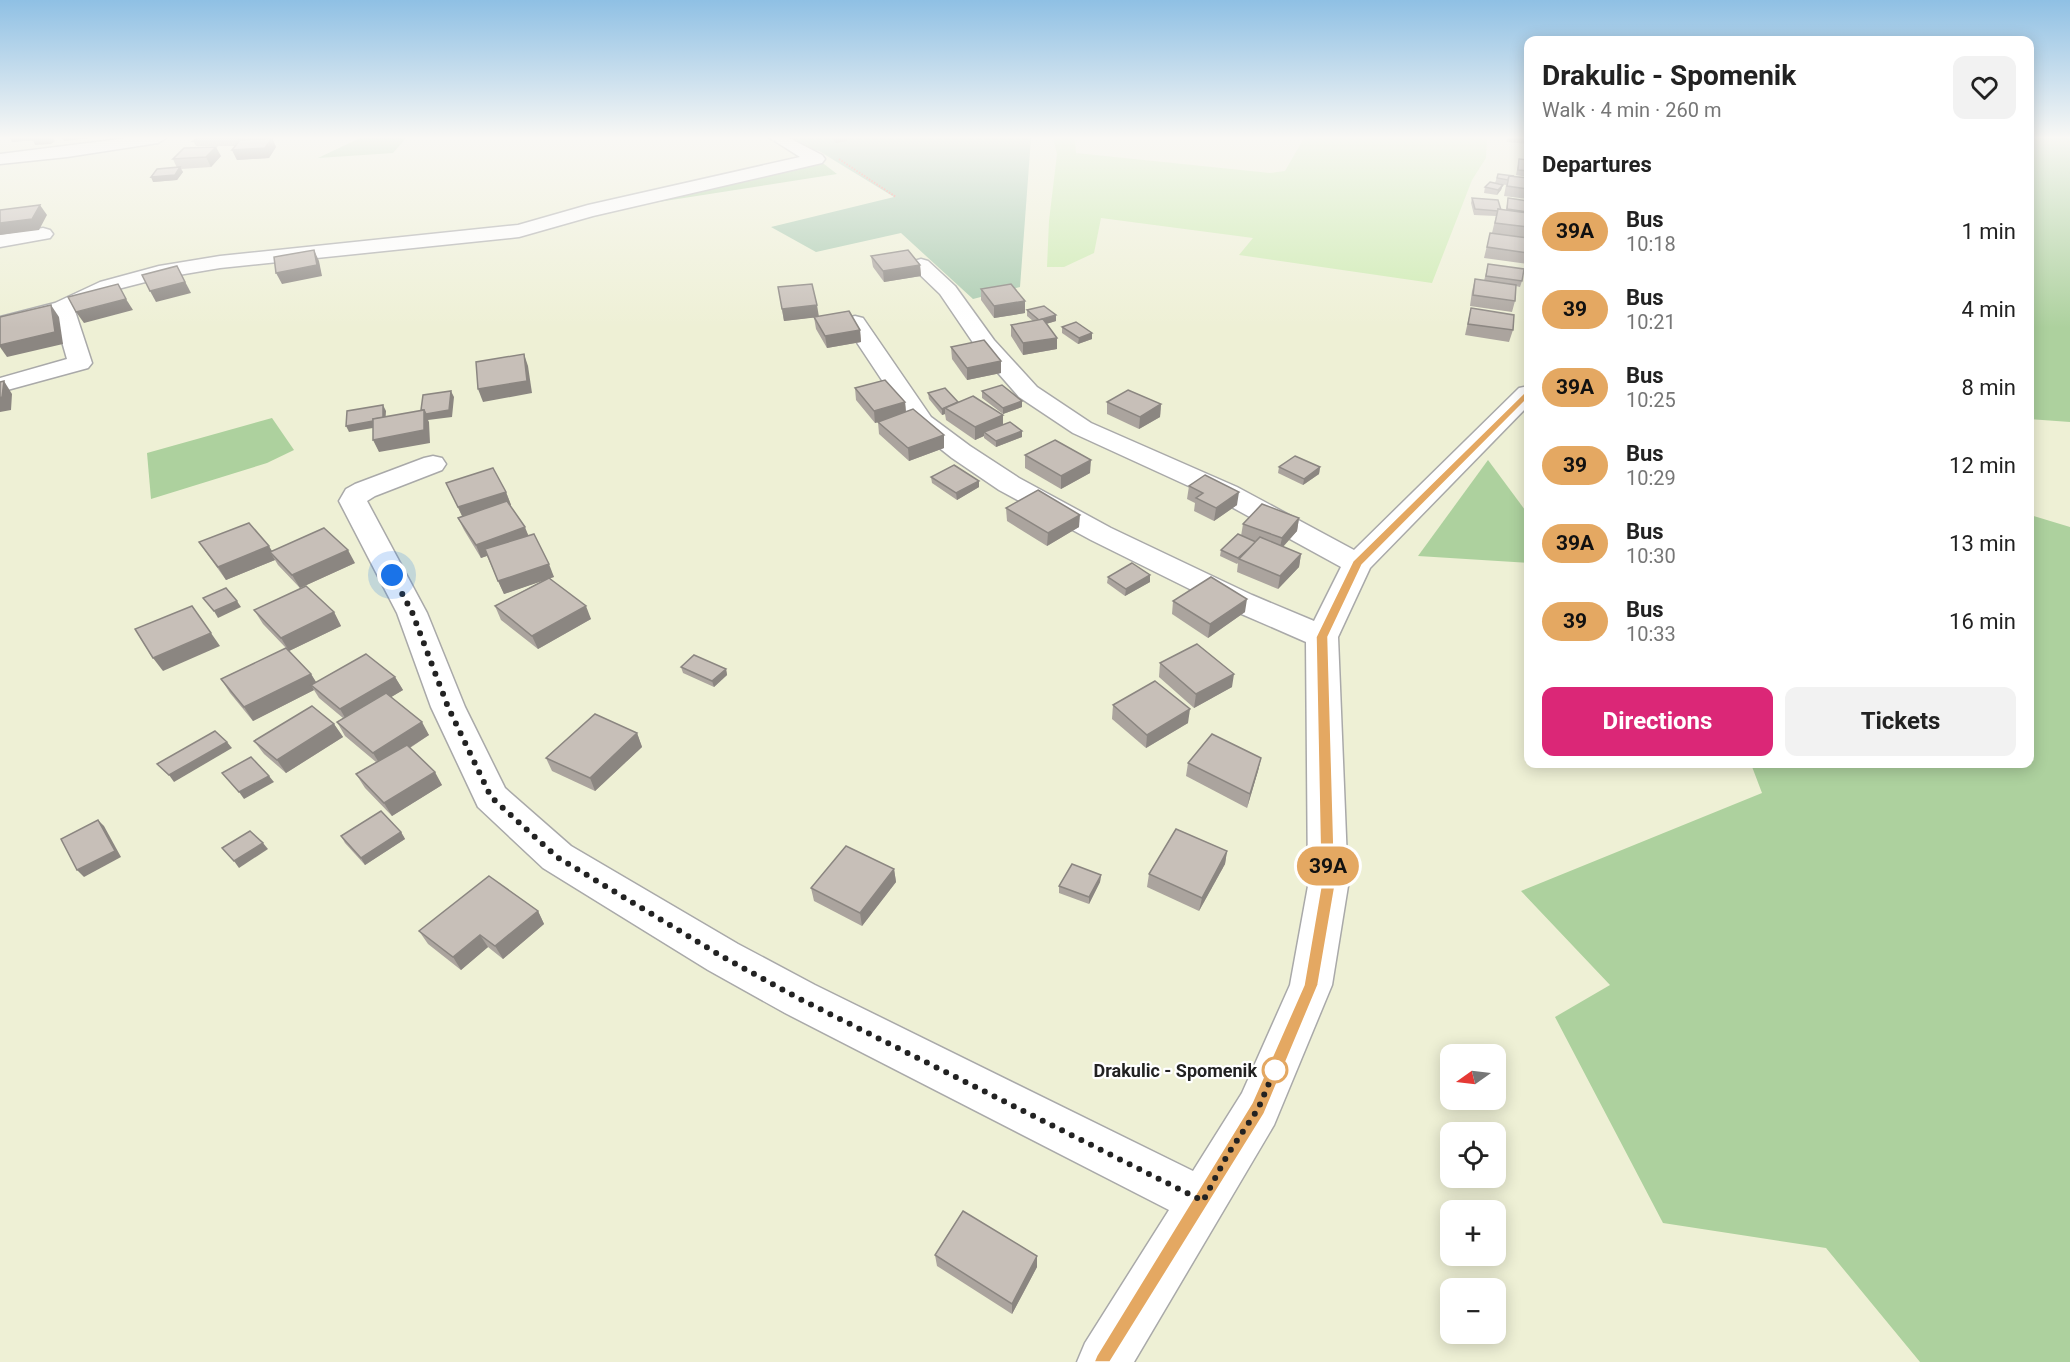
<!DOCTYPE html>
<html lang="en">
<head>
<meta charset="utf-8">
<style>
  body { margin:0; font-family:Roboto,sans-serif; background:#f2f2f2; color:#222; height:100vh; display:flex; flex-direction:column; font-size:22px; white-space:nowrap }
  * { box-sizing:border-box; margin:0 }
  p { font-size:20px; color:#767676 }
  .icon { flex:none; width:33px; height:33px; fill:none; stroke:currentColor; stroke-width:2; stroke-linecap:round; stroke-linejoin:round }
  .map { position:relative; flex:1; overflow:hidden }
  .panel { position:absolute; left:1524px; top:36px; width:510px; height:732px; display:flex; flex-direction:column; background:#fff; border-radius:12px; box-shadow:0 3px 15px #0003 }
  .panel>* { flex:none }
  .badge { padding:0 12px; border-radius:20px; font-size:21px; line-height:39px }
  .needle { width:39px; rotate:256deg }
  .controls { position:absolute; left:1440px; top:1044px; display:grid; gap:12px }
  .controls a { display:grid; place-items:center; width:66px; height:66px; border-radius:12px; background:#fff; box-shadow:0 3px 15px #0003; font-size:30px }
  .you { position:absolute; width:30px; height:30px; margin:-15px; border:4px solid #fff; border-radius:50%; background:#1a73e8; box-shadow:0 0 0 9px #1a73e833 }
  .map>.badge { position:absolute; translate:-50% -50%; box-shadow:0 0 0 3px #fff }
  h2 { padding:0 18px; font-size:22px; line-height:54px }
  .round { display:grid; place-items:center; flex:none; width:63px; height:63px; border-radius:12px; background:#f2f2f2 }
  .headline { display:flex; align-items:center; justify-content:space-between; height:102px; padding:0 18px }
  h1 { font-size:28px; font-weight:700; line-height:45px }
  .button { display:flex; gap:12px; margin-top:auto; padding:12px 18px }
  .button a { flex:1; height:69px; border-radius:12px; background:#db2777; color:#fff; font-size:24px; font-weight:700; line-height:69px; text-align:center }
  .button a+a { background:#f2f2f2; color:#222 }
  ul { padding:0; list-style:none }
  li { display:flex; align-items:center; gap:18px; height:78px; padding:0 18px }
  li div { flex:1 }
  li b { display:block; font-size:22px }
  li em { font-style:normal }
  li .badge { min-width:66px; font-weight:700; text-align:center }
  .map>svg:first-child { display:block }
  .farmland { fill:#eef0d5; fill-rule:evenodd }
  .grass { fill:#cdebb0 }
  .forest { fill:#add19e }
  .cemetery { fill:#aacbaf }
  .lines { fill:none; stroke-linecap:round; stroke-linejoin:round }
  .minor-casing { stroke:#a9a9a9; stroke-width:3 }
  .path { stroke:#fa8072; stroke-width:2; stroke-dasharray:1.5 1.5; stroke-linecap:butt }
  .minor { fill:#fff; fill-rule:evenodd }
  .wall { fill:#aba49e }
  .shaded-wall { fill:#8b8681 }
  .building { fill:#c7bfb8; stroke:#8b8681; stroke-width:1.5 }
  .line { fill:#e4a862; stroke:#fff; stroke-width:1.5 }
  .walk { stroke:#222; stroke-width:6; stroke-dasharray:0 10.8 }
  .stop-dot { fill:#fff; stroke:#e4a862; stroke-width:3 }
  .labels { text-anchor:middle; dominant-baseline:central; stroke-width:4.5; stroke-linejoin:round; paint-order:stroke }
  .near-stop-label { font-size:18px; font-weight:bold; fill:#222; stroke:#fff; text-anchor:end }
</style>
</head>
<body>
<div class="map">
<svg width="2070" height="1362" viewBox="0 0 2070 1362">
  <rect width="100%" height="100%" fill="#f2efe9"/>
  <!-- farmland -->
  <path class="farmland" d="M0,138h1528v626h502v-626h40v1224h-2070zM1450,1054h46v46h-46zM1450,1132h46v46h-46zM1450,1210h46v46h-46zM1450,1288h46v46h-46z"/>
  <!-- grass -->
  <path class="grass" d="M1053,138h20l2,2 1,13 194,20 15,-2 19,-33h183l-1,20 -14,22 -40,103 -193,-28 14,-17 -152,-20 -7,35 -30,14h-17l2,-46 8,-67z"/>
  <!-- forest -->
  <g class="forest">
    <path d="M360,138h46l-13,15 -75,5z"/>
    <path d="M2030,138h40v284l-40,-3z"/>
    <path d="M804,163l20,1 13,10 -230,36z"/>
    <path d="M272,418l22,32 -27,13 -116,36 -4,-46z"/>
    <path d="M1488,460l40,54v49l-110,-7z"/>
    <path d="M2030,515l40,12v835h-150l-94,-114 -163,-25 -108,-206 55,-32 -89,-94 241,-98 -11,-29h279z"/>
  </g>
  <!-- cemetery -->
  <path class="cemetery" d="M791,138h240l-11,149 -47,12 -72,-66 -85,19 -45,-25 123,-30 -75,-46 -12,-3z"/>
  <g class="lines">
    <!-- minor casing -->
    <g class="minor-casing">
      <g id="minor">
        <path d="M128,138h38l-8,5 -91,14 -67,7v-10z"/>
        <path d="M770,138h19l33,17 3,4 -3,4 -229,53 -74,21 -299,31 -59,10 -47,12 -39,21 17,52 -4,5 -88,24v-14l67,-19 -12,-42 -55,14v-14l55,-14 45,-21 59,-16 61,-10 298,-31 70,-20 212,-48z"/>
        <path d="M43,228l7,2 3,4 -3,4 -50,9v-12z"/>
        <path d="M921,259l7,2 27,25 39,54 43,47 54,36 146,64 117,63 165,-162 9,-2v20l-158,162 -32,69 10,249 -16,99 -58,140 -140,237h-57l8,-19 84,-133 -384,-197 -77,-43 -165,-102 -65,-61 -47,-100 -34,-94 -58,-112 7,-12 9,-5 69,-26 9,-2 9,2 4,6 -4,6 -67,26 -8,5 60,112 38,94 40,81 66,58 167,98 77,41 378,186 49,-78 48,-108 18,-99 -2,-244 -76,-33 -139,-69 -92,-50 -47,-32 -39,-31 -69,-104 3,-5 8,-2 8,2 68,99 39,29 49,32 92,50 141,67 62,26 27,-54 -124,-68 -144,-66 -54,-36 -41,-47 -38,-56 -26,-25 -3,-4 3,-4z"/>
      </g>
    </g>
    <!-- path -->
    <path class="path" d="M839,159l57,38"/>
    <!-- minor -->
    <use href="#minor" class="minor"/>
  </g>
  <!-- wall -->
  <g class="wall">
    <path d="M198,138h47l1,1 13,-1h13l4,9 -7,11 -32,2 -5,-10 3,-4h-39l-3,-5z"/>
    <path d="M1507,138h21v6l-21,-2z"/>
    <path d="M221,156l-10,11 -30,2 2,3 -6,8 -24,2 24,-14 -4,-9z"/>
    <path d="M1519,159l9,1v17l-12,-2z"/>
    <path d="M1498,174l30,4v21l-24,-3 2,-11 -9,-2 6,2 -2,5 -4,5 -13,-2 1,-6 10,-4z"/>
    <path d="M1472,198l29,12h5l2,-12 20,3v63l-44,-6 6,-25h2l4,-17 -22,-1 -3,-12z"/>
    <path d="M871,256l49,9 1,11 -37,6 -11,-15z"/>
    <path d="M1488,264l34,17 -2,6 -4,-1 -1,15 -3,11 -42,-6 2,-15 3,-12 9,2z"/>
    <path d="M778,287l41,30 41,13 1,12 -34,6 -11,-19 -2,-12h2l-32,4z"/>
    <path d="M981,289l44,24 -31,5 -13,-18z"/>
    <path d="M1471,308l42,22 -4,12 -44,-7z"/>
    <path d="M1027,310l29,5v6l-10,3 11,25 -34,6 -12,-19v-11l22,-4 -6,-5z"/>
    <path d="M1062,327l30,12 -14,5 -16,-11z"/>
    <path d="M951,347l50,14v12l-34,7 -15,-21z"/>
    <path d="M855,388l50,14 1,10 38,36 -35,13 -30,-27 -1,-12 -3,1 -19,-23z"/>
    <path d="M982,391l40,10v6l-19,7 -21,-16z"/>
    <path d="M928,393l30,9 45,13v9l19,7v6l-26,10 -12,-9v-2l-9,4 -29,-20 -1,-6 -3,1 -13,-16z"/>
    <path d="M1107,402l54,2 -1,13 -21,12 -32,-15z"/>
    <path d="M1025,455l65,18 -29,16 -36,-21z"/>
    <path d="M1279,467h41l-1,7 -16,11 -25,-12z"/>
    <path d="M931,477l48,10 -22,13 -25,-17z"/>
    <path d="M446,483l60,9 5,13h-1l44,72 -4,1 41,41 -53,30 -37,-29 -6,-14 49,-26 -40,14 -17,-38 -6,2 -17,-28 -6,-12 4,-2z"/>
    <path d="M1189,486l48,19 -23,16 -20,-10 1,-8 -8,-4z"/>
    <path d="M1006,508l73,19 -32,19 -40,-25z"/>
    <path d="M1299,518l-2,13 -14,16 18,7 -2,13 -21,22 -41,-17 1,-9 -1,1 -17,-8 1,-6 20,-14 2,-12z"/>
    <path d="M199,542l73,9 83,12 -55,25 -22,-23 -3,-5 -49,20 -18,-25z"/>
    <path d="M1150,575v7l-25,14 -18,-13 1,-6z"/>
    <path d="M1173,601l72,11 -37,26 -36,-24z"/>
    <path d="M254,610l80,2 7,14 -52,25 22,23 5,8 79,-5 8,13 -12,7 38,38 -19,13 32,37 -50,31 -27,-28 -9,-14 20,-12 -31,-26 -8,-14 6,-4 -24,-20 -5,-8 -61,31 -23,-28 -9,-14 65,-31 -23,-24z"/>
    <path d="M1160,663l72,24 -38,21 -35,-31z"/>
    <path d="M681,667l45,2 1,6 -13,12 -31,-14z"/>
    <path d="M1113,705l75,18 -42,25 -34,-29z"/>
    <path d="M334,724l9,13 -57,36 -22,-19 -10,-13z"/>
    <path d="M637,733l5,14 -47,44 -43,-20 -6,-13z"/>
    <path d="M1261,758l-3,13 -11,37 -61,-32 2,-13z"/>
    <path d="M401,832l4,7 -40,26 -20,-22 -4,-7z"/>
    <path d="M1227,851l-2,13 -26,47 -52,-24 2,-13z"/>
    <path d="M894,869l2,13 -34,44 -48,-25 -3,-13z"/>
    <path d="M1101,875l-1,7 -11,22 -30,-11v-7z"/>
    <path d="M538,911l6,13 -41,35 -15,-12 -27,23 -33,-26 -9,-13z"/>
    <path d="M935,1255l102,1v11l-25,47 -75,-48z"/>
  </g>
  <!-- shaded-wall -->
  <g class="shaded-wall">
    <path d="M10,138h30l-2,2 -26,2z"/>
    <path d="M50,138h3l2,3 -4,3 -16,1 -2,-5z"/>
    <path d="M62,138h28l-26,3z"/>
    <path d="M241,138h4l1,2 -8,6 -2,-5z"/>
    <path d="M272,138l4,9 -7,11 -32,2 -5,-10z"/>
    <path d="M834,138h13v3l-12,2z"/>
    <path d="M216,147l5,9 -10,11 -5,-10z"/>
    <path d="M180,167l3,5 -6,8 -24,2 -2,-5z"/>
    <path d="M1503,185l-2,5 -4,5 1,-5z"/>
    <path d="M40,205l7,10 -8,15 -39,5v-12z"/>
    <path d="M314,250l5,11 3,15 -40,8 -6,-11z"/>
    <path d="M920,265l1,11 -37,6 -1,-11z"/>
    <path d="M177,266l14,27 -35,9 -6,-11z"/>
    <path d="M126,299l7,11 -49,13 -8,-11z"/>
    <path d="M1025,301v12l-31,5v-12z"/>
    <path d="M51,305l8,12 4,27 -56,13 -7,-10v-2z"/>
    <path d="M817,305l2,12 -35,4 -2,-12z"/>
    <path d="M1056,315v6l-17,5v-6z"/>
    <path d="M860,330l1,12 -34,6 -2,-12z"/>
    <path d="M1092,333v6l-14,5 1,-6z"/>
    <path d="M1057,338v11l-34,6v-12z"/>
    <path d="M524,354l4,12 4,27 -49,9 -5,-13z"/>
    <path d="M1001,361v12l-34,7v-12z"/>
    <path d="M4,381l8,13 -1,16 -11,2v-14z"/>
    <path d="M451,391l3,6 -2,20 -24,3 1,2 1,21 -51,9 -6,-12 51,-30z"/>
    <path d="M1022,401v6l-19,7v-6z"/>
    <path d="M905,402l1,12 -31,9 -1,-12z"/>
    <path d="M959,404l-14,4v6l-3,1v-6z"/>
    <path d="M1161,404l-1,13 -21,12 1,-12z"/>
    <path d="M383,405l3,6 -1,15 -36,6 -3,-6z"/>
    <path d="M1003,415v12l-19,5v4l-9,4v-13z"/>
    <path d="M1022,431v6l-26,10v-6z"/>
    <path d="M944,435v13l-35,13 -1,-13z"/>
    <path d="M1091,460l-1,13 -29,16v-13z"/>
    <path d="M1320,467l-1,7 -16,11 1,-6z"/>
    <path d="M979,481v6l-22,13 -1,-7z"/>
    <path d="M506,492l5,13 -47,15 -6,-13z"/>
    <path d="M1239,492l-2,13 -23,16 2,-13z"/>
    <path d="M1080,515l-1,12 -32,19 1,-13z"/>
    <path d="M1299,518l-2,13 -18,20 3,-13z"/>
    <path d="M525,527l5,13 -49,18 -5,-13z"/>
    <path d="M269,546l6,10 -5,-4 5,8 -49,20 -8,-13z"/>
    <path d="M348,550l7,13 -55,25 -8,-13z"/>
    <path d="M1301,554l-2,13 -21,22 2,-13z"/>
    <path d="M549,564l5,13 -50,17 -6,-13z"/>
    <path d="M1150,575v7l-25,14 1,-7z"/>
    <path d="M1247,599l-2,13 -37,26 2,-14z"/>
    <path d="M237,601l4,6 -23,11 -4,-7z"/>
    <path d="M586,606l5,13 -53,30 -6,-13z"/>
    <path d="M334,612l7,14 -52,25 -8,-13z"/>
    <path d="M211,633l9,13 -57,25 -10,-13z"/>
    <path d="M726,669l1,6 -13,12 -2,-6z"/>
    <path d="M311,674l8,13 -8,-2 3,5 -61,31 -9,-14z"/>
    <path d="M1234,674l-2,13 -38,21 2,-14z"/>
    <path d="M395,677l8,13 -55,33 -8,-14z"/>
    <path d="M1190,709l-2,14 -42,25 1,-13z"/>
    <path d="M422,722l7,13 -48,31 -8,-13z"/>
    <path d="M334,724l9,13 -57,36 -9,-13z"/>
    <path d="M637,733l5,14 -47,44 -5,-13z"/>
    <path d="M227,742l5,6 -58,34 -5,-7z"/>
    <path d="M1261,758l-3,13 -11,37 3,-14z"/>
    <path d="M435,772l7,13 -50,31 -8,-13z"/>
    <path d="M269,776l5,6 -30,17 -5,-7z"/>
    <path d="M98,820l6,6 17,31 -37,20 -7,-7z"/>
    <path d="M401,832l4,7 -40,26 -4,-7z"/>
    <path d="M263,843l5,6 -29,19 -5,-7z"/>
    <path d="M1227,851l-2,13 -26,47 3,-13z"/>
    <path d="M894,869l2,13 -34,44 -2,-13z"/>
    <path d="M1101,875l-1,7 -11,22v-7z"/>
    <path d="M538,911l6,13 -41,35 -8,-13z"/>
    <path d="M480,935l8,12 -27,23 -8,-13z"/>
    <path d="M1037,1256v11l-25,47v-10z"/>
  </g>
  <!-- building -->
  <g class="building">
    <path d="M36,138h14l-2,1 -15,1z"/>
    <path d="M198,138h43l-5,3h-43z"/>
    <path d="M272,138l-7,10 -33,2 8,-10z"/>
    <path d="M216,147l-10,10 -33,2 11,-11z"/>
    <path d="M1519,159l9,1v11l-10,-1z"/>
    <path d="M180,167l-5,8 -24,2 6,-8z"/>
    <path d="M1498,174l16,2h-5l-1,4 -11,-2z"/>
    <path d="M1509,176l19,2v11l-21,-3z"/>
    <path d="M1490,182l13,3 -5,5 -13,-3z"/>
    <path d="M1472,198l26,2 3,10 -3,-1v2l-23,-2z"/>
    <path d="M1508,198l20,3v11l-21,-3z"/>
    <path d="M40,205l-8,14 -32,4v-13z"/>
    <path d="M1498,209l30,4v14l-33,-4z"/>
    <path d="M1490,233l38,5v15l-41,-6z"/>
    <path d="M314,250l3,15 -41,8 -2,-16z"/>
    <path d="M908,250l12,15 -37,6 -12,-15z"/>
    <path d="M1488,264l36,5 -2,12 -36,-5z"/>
    <path d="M177,266l8,16 -35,9 -8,-16z"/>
    <path d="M1475,279l41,6 -1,16 -42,-6z"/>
    <path d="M118,284l8,15 -50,13 -8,-15z"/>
    <path d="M812,284l5,21 -35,4 -4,-22z"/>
    <path d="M1011,284l14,17 -31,5 -13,-17z"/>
    <path d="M51,305l4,27 -55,13v-28z"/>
    <path d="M1044,306l12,9 -17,5 -12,-10z"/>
    <path d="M1471,308l43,7 -1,15 -45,-6z"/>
    <path d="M849,311l11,19 -35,6 -11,-19z"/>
    <path d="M1043,319l14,19 -34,5 -12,-18z"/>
    <path d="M1076,322l16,11 -13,5 -17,-11z"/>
    <path d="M984,340l17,21 -34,7 -16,-21z"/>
    <path d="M524,354l3,27 -49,8 -2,-27z"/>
    <path d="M885,380l20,22 -31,9 -19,-23z"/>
    <path d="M4,381l-2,16 -2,1v-16z"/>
    <path d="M1002,385l20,16 -19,7 -21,-17z"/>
    <path d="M945,388l13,14 -16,7 -14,-16z"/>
    <path d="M1128,390l33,14 -21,13 -33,-15z"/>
    <path d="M451,391l-2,19 -23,4 -2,-4h-3l2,-15z"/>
    <path d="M973,396l30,19 -28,12 -30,-19z"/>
    <path d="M383,405v13l-10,1v2l-27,5 1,-15z"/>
    <path d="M913,409l31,26 -36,13 -30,-26z"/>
    <path d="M424,410v20l-51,10v-21z"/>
    <path d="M1010,422l12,9 -26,10 -12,-9z"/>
    <path d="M1055,440l36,20 -30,16 -36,-21z"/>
    <path d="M1295,456l25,11 -16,12 -25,-12z"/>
    <path d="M954,465l25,16 -23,12 -25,-16z"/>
    <path d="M493,468l13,24 -48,15 -12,-24z"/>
    <path d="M1205,475l34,17 -23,16 -20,-10 7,-5 -14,-7z"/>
    <path d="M1038,490l42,25 -32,18 -42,-25z"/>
    <path d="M507,501l18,26 -49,18 -18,-27z"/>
    <path d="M1262,504l37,14 -17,20 -39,-14z"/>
    <path d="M249,523l20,23 -51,21 -19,-25z"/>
    <path d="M324,528l24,22 -56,25 -22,-23z"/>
    <path d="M534,534l15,30 -51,17 -13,-32z"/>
    <path d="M1238,534l18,8 -18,16 -17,-8z"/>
    <path d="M1260,537l41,17 -21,22 -41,-17z"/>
    <path d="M1132,563l18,12 -24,14 -18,-12z"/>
    <path d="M1211,577l36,22 -37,25 -37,-23z"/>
    <path d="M549,578l37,28 -54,30 -37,-30z"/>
    <path d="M306,586l28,26 -53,26 -27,-28z"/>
    <path d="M226,588l11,13 -23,10 -11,-13z"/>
    <path d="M192,606l19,27 -58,25 -18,-29z"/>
    <path d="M1197,644l37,30 -38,20 -36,-31z"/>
    <path d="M286,648l25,26 -67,33 -23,-28z"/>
    <path d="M366,654l29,23 -55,32 -29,-24z"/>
    <path d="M694,655l32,14 -14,12 -31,-14z"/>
    <path d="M1155,681l35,28 -43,26 -34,-30z"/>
    <path d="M386,693l36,29 -49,31 -36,-31z"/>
    <path d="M312,706l22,18 -57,36 -23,-19z"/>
    <path d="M595,714l42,19 -47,45 -44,-20z"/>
    <path d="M215,731l12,11 -58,33 -12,-11z"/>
    <path d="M1212,734l49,24 -11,36 -62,-31z"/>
    <path d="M407,745l28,27 -51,31 -28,-29z"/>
    <path d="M251,757l18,19 -30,16 -17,-19z"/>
    <path d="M381,811l20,21 -40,26 -20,-22z"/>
    <path d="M98,820l17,31 -38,19 -16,-31z"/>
    <path d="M1176,829l51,22 -25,47 -53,-24z"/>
    <path d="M250,831l13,12 -29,18 -12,-13z"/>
    <path d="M846,846l48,23 -34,44 -49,-25z"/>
    <path d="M1072,864l29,11 -12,22 -30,-11z"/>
    <path d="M489,876l49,35 -43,35 -15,-11 -27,22 -34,-26z"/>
    <path d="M963,1211l74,45 -25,48 -77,-49z"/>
  </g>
  <!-- sky -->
  <linearGradient id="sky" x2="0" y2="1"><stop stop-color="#8fc0e4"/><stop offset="0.42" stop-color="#f9f8f5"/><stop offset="1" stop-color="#f9f8f5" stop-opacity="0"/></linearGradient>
  <rect width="2070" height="328" fill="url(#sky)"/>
  <!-- line -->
  <path class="line" d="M1525,392l8,1 -171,172 -34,72 7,249 -17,99 -54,129 -154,248h-16l3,-7 155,-252 52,-118 17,-99 -5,-249 37,-76z"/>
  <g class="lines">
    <!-- walk -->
    <path class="walk" d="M392,575l20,37 36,95 43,90 66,60 166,100 77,42 403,202 25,-47 30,-45 18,-42 -1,3"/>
  </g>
  <!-- markers -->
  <circle class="stop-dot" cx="1275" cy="1070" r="12"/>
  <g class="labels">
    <!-- near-stop labels -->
    <g class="near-stop-label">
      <text x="1257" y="1070">Drakulic - Spomenik</text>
    </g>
  </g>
</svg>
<div class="controls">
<a><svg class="needle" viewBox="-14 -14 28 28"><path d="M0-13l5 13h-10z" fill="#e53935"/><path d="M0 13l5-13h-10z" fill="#767676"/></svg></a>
<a><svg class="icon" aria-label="locate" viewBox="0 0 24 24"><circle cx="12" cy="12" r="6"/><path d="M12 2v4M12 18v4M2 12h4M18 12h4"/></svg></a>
<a>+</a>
<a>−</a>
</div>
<div class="you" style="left:392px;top:575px"></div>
<b class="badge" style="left:1328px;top:866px;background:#e4a862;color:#111">39A</b>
<section class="panel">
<div class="headline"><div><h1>Drakulic - Spomenik</h1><p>Walk · 4 min · 260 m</p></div><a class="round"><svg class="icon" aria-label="heart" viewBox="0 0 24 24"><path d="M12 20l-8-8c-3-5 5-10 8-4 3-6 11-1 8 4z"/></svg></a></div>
<h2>Departures</h2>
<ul>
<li><span class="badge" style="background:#e4a862;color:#111">39A</span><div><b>Bus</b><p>10:18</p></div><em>1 min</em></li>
<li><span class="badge" style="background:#e4a862;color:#111">39</span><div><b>Bus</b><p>10:21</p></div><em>4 min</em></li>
<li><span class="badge" style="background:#e4a862;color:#111">39A</span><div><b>Bus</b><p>10:25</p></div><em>8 min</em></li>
<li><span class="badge" style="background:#e4a862;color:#111">39</span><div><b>Bus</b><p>10:29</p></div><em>12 min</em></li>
<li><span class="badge" style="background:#e4a862;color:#111">39A</span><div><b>Bus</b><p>10:30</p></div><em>13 min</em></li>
<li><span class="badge" style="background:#e4a862;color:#111">39</span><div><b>Bus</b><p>10:33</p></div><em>16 min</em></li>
</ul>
<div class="button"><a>Directions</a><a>Tickets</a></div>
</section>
</div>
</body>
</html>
